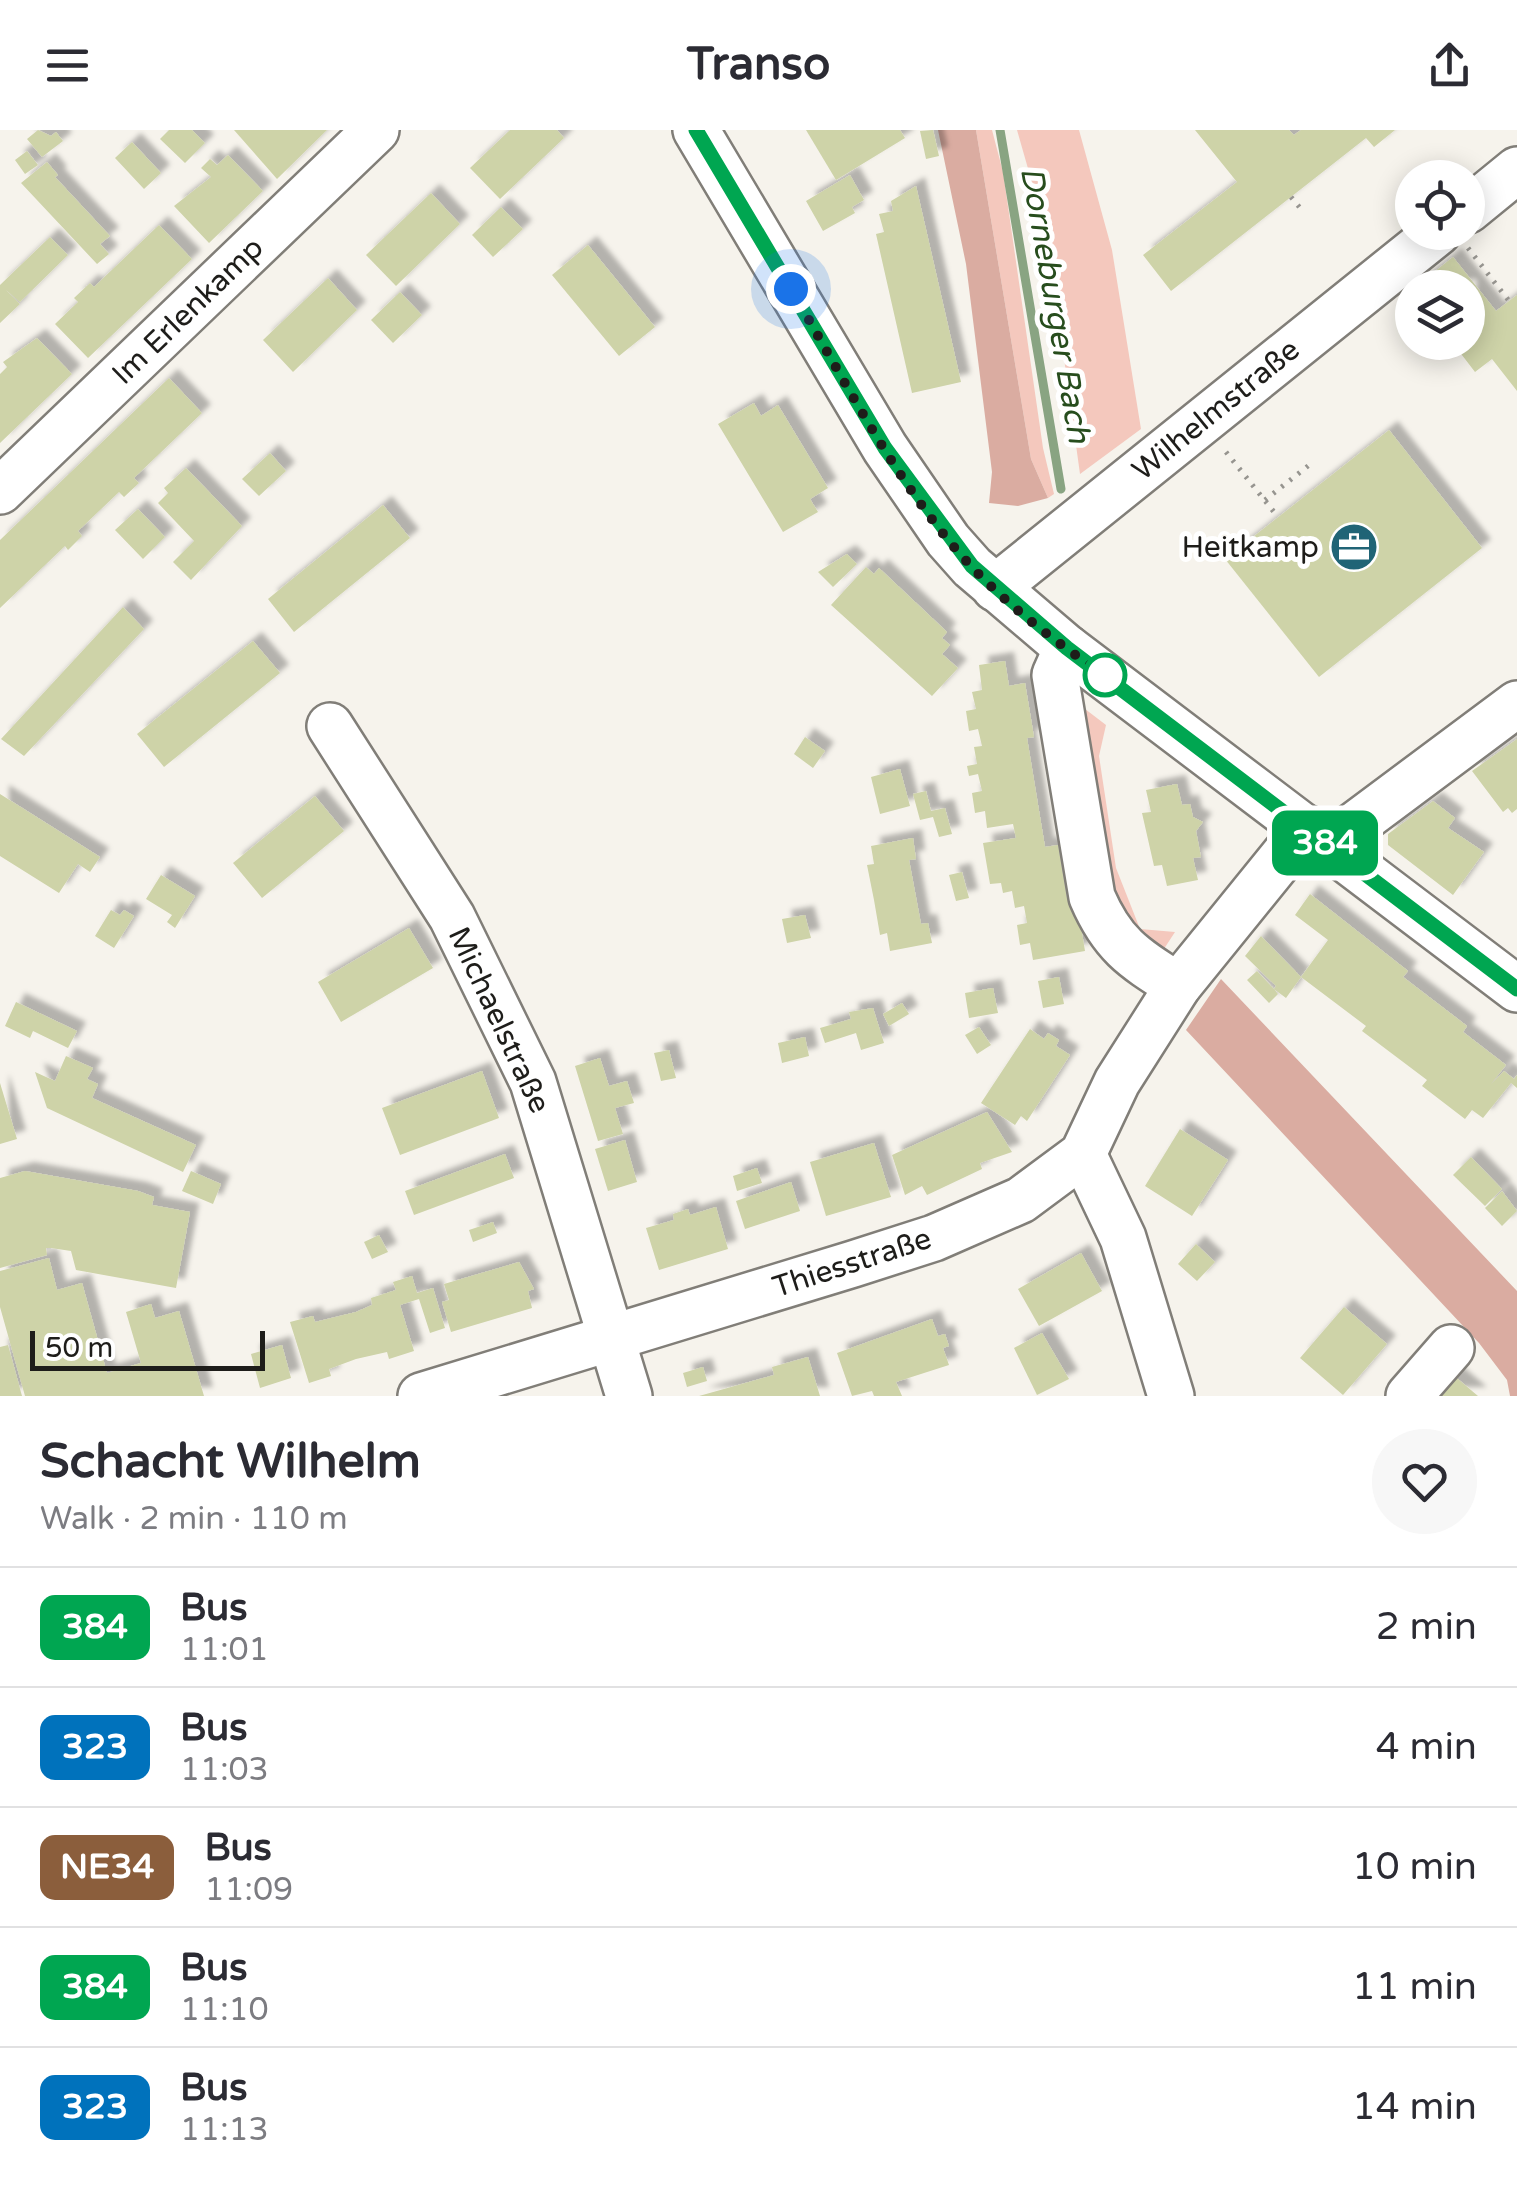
<!DOCTYPE html>
<html lang="en">
<head>
<meta charset="utf-8">
<style>
  body { margin:0; font-family:"Varela Round",sans-serif; background:#f7f7f7; color:#2b2b33; height:100vh; display:flex; flex-direction:column; font-size:38px; white-space:nowrap }
  * { box-sizing:border-box; margin:0 }
  p { font-size:32px; color:#7c7c81 }
  .icon { flex:none; width:55px; height:55px; fill:none; stroke:currentColor; stroke-width:2; stroke-linecap:round; stroke-linejoin:round }
  .map { position:relative; height:1266px; overflow:hidden }
  .panel { display:flex; flex-direction:column; background:#fff; flex:1 }
  .panel>* { flex:none }
  .badge { padding:0 20px; border-radius:15px; font-size:35px; line-height:65px }
  .tools { position:absolute; left:1395px; top:30px; display:grid; gap:20px }
  .tools a { display:grid; place-items:center; width:90px; height:90px; border-radius:50%; background:#fff; box-shadow:0 5px 25px #0003; font-size:50px }
  .scale { position:absolute; left:30px; bottom:25px; width:235px; box-sizing:border-box; padding-left:10px; border:5px solid #1e1d1a; border-top:0; font-size:28px; line-height:35px; white-space:nowrap; color:#1e1d1a; -webkit-text-stroke:8px #fff; paint-order:stroke }
  .you { position:absolute; width:50px; height:50px; margin:-25px; border:8px solid #fff; border-radius:50%; background:#1a73e8; box-shadow:0 0 0 15px #1a73e833 }
  .map>.badge { position:absolute; translate:-50% -50%; box-shadow:0 0 0 5px #fff }
  .round { display:grid; place-items:center; flex:none; width:105px; height:105px; border-radius:52px; background:#f7f7f7 }
  .head { display:flex; align-items:center; justify-content:space-between; height:170px; padding:0 40px }
  h1 { font-size:48px; font-weight:700; line-height:75px }
  ul { padding:0; list-style:none }
  li { display:flex; align-items:center; gap:30px; height:120px; padding:0 40px; border-top:2px solid #e1e1e2 }
  li div { flex:1 }
  li b { display:block; font-size:38px }
  li em { font-style:normal }
  li .badge { min-width:110px; font-weight:700; text-align:center }
  header { display:flex; justify-content:space-between; align-items:center; height:130px; padding:0 40px; background:#fff; font-size:45px; font-weight:700 }
  .map>svg:first-child { display:block }
  .green { fill:#f4c8bd }
  .forest { fill:#daaca1 }
  .lines { fill:none; stroke-linecap:round; stroke-linejoin:round }
  .stream { stroke:#89a482; stroke-width:9 }
  .building { fill:#ced3a8; filter:url(#shadow) }
  .minor-casing { stroke:#817e78; stroke-width:50 }
  .path { stroke:#96948f; stroke-width:5; stroke-dasharray:2.5 8; stroke-linecap:butt }
  .minor { stroke:#fff; stroke-width:45 }
  .line-casing { stroke:#fff; stroke-width:22 }
  .line { stroke:#00a651; stroke-width:15 }
  .walk { stroke:#1e1d1a; stroke-width:10; stroke-dasharray:0 18 }
  .stop-dot { fill:#fff; stroke:#00a651; stroke-width:5 }
  .labels { text-anchor:middle; dominant-baseline:central; stroke-width:10; stroke-linejoin:round; paint-order:stroke }
  .street-label { font-size:30px; fill:#1e1d1a; stroke:#fff }
  .poi-label { font-size:30px; fill:#1e1d1a; stroke:#fff; text-anchor:end }
  .water-label { font-size:32px; font-style:italic; fill:#274d1d; stroke:#fff }
</style>
</head>
<body>
<header><svg class="icon" aria-label="menu" viewBox="0 0 24 24"><path d="M4 6h16M4 12h16M4 18h16"/></svg>Transo<svg class="icon" aria-label="share" viewBox="0 0 24 24"><path d="M12 15V3M7 8l5-5 5 5M5 13v7h14v-7"/></svg></header>
<div class="map">
<svg width="1517" height="1266" viewBox="0 0 1517 1266">
  <defs>
    <filter id="shadow"><feDropShadow dx="9" dy="-9" stdDeviation="2.5" flood-color="#0004"/></filter>
  </defs>
  <rect width="100%" height="100%" fill="#f6f3ec"/>
  <!-- green -->
  <g class="green">
    <path d="M976,0h16l11,42 40,276 11,46 -6,4 -17,-39z"/>
    <path d="M1017,0h62l33,120 29,179 -61,45 -33,-239z"/>
    <path d="M1072,569l34,26 -7,31 17,112 24,61 35,3 -17,26 -52,-56z"/>
  </g>
  <!-- forest -->
  <g class="forest">
    <path d="M938,0h38l55,329 17,39 -30,8 -29,-3 3,-31 -26,-208z"/>
    <path d="M1221,849l296,312v105h-7l-3,-16 -28,-37 -293,-313z"/>
  </g>
  <g class="lines">
    <!-- stream -->
    <path class="stream" d="M1000,0l61,359"/>
  </g>
  <!-- building -->
  <g class="building">
    <path d="M38,0l13,6 5,-4 7,9 -21,16 -15,-18z"/>
    <path d="M169,0h23l13,13 -20,20 -25,-24z"/>
    <path d="M234,0h93l-50,49z"/>
    <path d="M510,0h47l7,8 -64,61 -30,-31z"/>
    <path d="M806,0h94l5,8 -69,42z"/>
    <path d="M933,0l6,26 -13,3 -6,-28z"/>
    <path d="M1195,0h94l5,5 7,-5h94l-21,17 -8,-9 -195,153 -28,-36 94,-73z"/>
    <path d="M132,12l29,31 -17,16 -29,-31z"/>
    <path d="M27,21l11,14 -13,9 -10,-14z"/>
    <path d="M228,25l35,36 -54,52 -35,-37 37,-29 -10,-9 9,-9 7,6z"/>
    <path d="M47,32l11,13 -3,2 55,59 -10,8 9,10 -12,10 -76,-81z"/>
    <path d="M850,45l14,25 -12,7 3,6 -32,18 -17,-30z"/>
    <path d="M916,56l45,196 -49,11 -36,-159 8,-2 -5,-18 14,-3 -2,-10z"/>
    <path d="M431,63l29,31 -64,62 -30,-31z"/>
    <path d="M501,77l22,22 -30,28 -21,-22z"/>
    <path d="M159,95l33,34 -104,99 -33,-34 23,-22 -4,-4 16,-15 4,4z"/>
    <path d="M50,107l18,18 -48,47 -14,-12 14,14 -20,19v-38z"/>
    <path d="M588,115l67,82 -36,29 -67,-81z"/>
    <path d="M1453,127l43,54 21,-16v96l-25,-32 -17,13 -23,-30h16v-54h-54z"/>
    <path d="M328,148l29,32 -64,62 -30,-32z"/>
    <path d="M400,162l22,23 -29,28 -22,-23z"/>
    <path d="M37,208l35,36 -72,69v-69l7,-7 -4,-5z"/>
    <path d="M169,248l33,35 -68,65 5,5 -15,14 -5,-5 -41,39 4,5 -14,14 -3,-4 -65,62v-68z"/>
    <path d="M754,273l7,13 17,-11 50,83 -18,11 8,13 -35,20 -65,-108z"/>
    <path d="M1389,300l93,118 -163,129 -94,-118z"/>
    <path d="M270,323l16,18 -27,25 -17,-17z"/>
    <path d="M186,338l56,58 -51,54 -18,-18 21,-21 -36,-38 10,-10 -4,-5z"/>
    <path d="M383,375l27,33 -116,94 -26,-33z"/>
    <path d="M138,379l27,28 -22,22 -28,-29z"/>
    <path d="M847,424l10,10 -24,23 -15,-15z"/>
    <path d="M866,437l8,7 5,-6 68,64 -5,6 8,7 -8,9 16,14 -26,28 -101,-91z"/>
    <path d="M123,477l21,22 -120,127 -23,-17z"/>
    <path d="M253,511l27,32 -116,94 -27,-33z"/>
    <path d="M1005,531l4,25 16,-3 9,54 -7,1 18,109 13,-2 9,54 9,-2 9,54 -52,9 -3,-17 -10,2 -3,-20 10,-2 -3,-17 -9,2 -3,-17 -9,2 -2,-10 -11,1 -7,-41 33,-5 -3,-14 -26,4 -2,-17 -10,2 -3,-20 10,-2 -4,-17 -9,2 -2,-10 10,-2 -3,-17 8,-1 -4,-17 -9,2 -3,-20 10,-2 -4,-17 10,-2 -3,-25z"/>
    <path d="M805,607l20,14 -12,17 -19,-14z"/>
    <path d="M1517,609v70l-5,4 -4,-5 -5,4 -31,-41z"/>
    <path d="M900,639l10,37 -30,8 -9,-37z"/>
    <path d="M1177,654l5,21 8,-1 3,13 10,5 -7,9 5,26 -8,1 5,22 -31,6 -5,-21 -8,1 -12,-53 9,-1 -5,-22z"/>
    <path d="M926,661l5,20 14,-3 7,26 -13,3 -6,-20 -13,3 -7,-26z"/>
    <path d="M0,664l100,63 -10,15 -12,-8 -19,29 -59,-37z"/>
    <path d="M315,666l29,35 -82,67 -29,-35z"/>
    <path d="M1433,671l22,17 -7,10 36,24 -31,43 -65,-50v-11z"/>
    <path d="M913,708l3,21 -7,1 12,64 7,-1 4,20 -42,8 -3,-18 -7,2 -6,-35 -7,-35 7,-1 -3,-18z"/>
    <path d="M962,742l7,26 -13,3 -7,-26z"/>
    <path d="M161,745l34,21 -20,32 -8,-6 5,-7 -26,-16z"/>
    <path d="M1310,764l98,77 -5,6 64,49 -4,6 43,33 -15,19 13,-13 10,8 3,-4v13l-6,-5 -28,35 -11,-8 -7,9 -43,-33 5,-6 -65,-49 4,-5 -65,-49 -15,21 -12,-9 4,5 -9,9 -22,-23 10,-9 17,18 2,-3 -31,-30 16,-20 40,41 27,-37 -33,-25z"/>
    <path d="M111,780l9,5 4,-5 10,6 -20,32 -19,-12z"/>
    <path d="M805,785l6,23 -24,5 -5,-24z"/>
    <path d="M409,798l24,40 -92,54 -23,-40z"/>
    <path d="M1059,847l5,27 -21,4 -5,-27z"/>
    <path d="M993,858l5,25 -29,5 -4,-25z"/>
    <path d="M16,872l61,29 -9,17 -35,-17 -3,7 -25,-12z"/>
    <path d="M902,873l7,11 -20,12 -6,-12z"/>
    <path d="M873,878l11,35 -23,7 -5,-17 -31,10 -5,-15 31,-9 -2,-7z"/>
    <path d="M979,897l12,18 -14,9 -12,-19z"/>
    <path d="M1030,899l14,10 4,-6 11,7 -3,6 14,9 -43,66 -6,-5 -6,9 -34,-22z"/>
    <path d="M805,907l4,19 -27,7 -4,-20z"/>
    <path d="M669,920l7,28 -15,3 -7,-28z"/>
    <path d="M66,926l27,12 -6,11 11,5 -6,14 104,47 -13,27 -136,-64 -12,-36 20,9z"/>
    <path d="M600,928l9,28 18,-5 7,22 -19,5 8,26 -25,7 -23,-75z"/>
    <path d="M482,941l17,47 -99,37 -18,-47z"/>
    <path d="M0,953l17,56 -17,5z"/>
    <path d="M987,982l25,40 -32,11 2,6 -55,26 -5,-9 -17,9 -13,-40z"/>
    <path d="M1180,999l48,31 -36,56 -47,-30z"/>
    <path d="M625,1010l12,42 -29,9 -13,-42z"/>
    <path d="M874,1013l17,54 -65,19 -16,-54z"/>
    <path d="M505,1024l9,24 -100,37 -9,-24z"/>
    <path d="M1471,1027l31,32 -17,17 -32,-31z"/>
    <path d="M757,1038l5,15 -25,8 -4,-15z"/>
    <path d="M25,1041l113,20 16,6 -2,8 38,7 -14,76 -100,-18 -5,-19 -20,-3h-5l1,7 -47,13v-90z"/>
    <path d="M191,1041l30,13 -8,20 -31,-13z"/>
    <path d="M791,1052l9,29 -55,18 -9,-28z"/>
    <path d="M1502,1061l15,20 -15,15 -17,-18z"/>
    <path d="M716,1077l12,42 -69,21 -13,-42 28,-8 -1,-6 15,-5 2,6z"/>
    <path d="M493,1092l4,11 -24,9 -4,-12z"/>
    <path d="M379,1105l9,17 -16,7 -8,-17z"/>
    <path d="M1196,1114l19,18 -18,19 -19,-17z"/>
    <path d="M1081,1123l21,38 -63,35 -21,-37z"/>
    <path d="M49,1128l8,32 25,-7 25,90 34,-10 -15,-51 25,-8 4,14 24,-7 25,85h-179l-25,-89v-36z"/>
    <path d="M519,1132l15,27 -6,2 4,17 -81,24 -9,-30 7,-2 -5,-16z"/>
    <path d="M412,1146l5,17 16,-5 12,40 -15,5 -11,-34 -19,6 14,46 -25,8 -2,-7 -31,7 -27,10 2,7 -22,7 -19,-61 23,-6 2,6 41,-10 16,-7 -1,-7 25,-8 -3,-8z"/>
    <path d="M1344,1177l43,37 -44,51 -43,-37z"/>
    <path d="M932,1189l6,17 7,-2 4,12 -6,2 6,17 -53,17 6,14h-28l-2,-5 -20,5 -15,-43z"/>
    <path d="M1042,1203l27,46 -32,16 -23,-47z"/>
    <path d="M8,1215l14,51h-22v-49z"/>
    <path d="M282,1215l9,33 -31,10 -9,-34z"/>
    <path d="M808,1227l12,39h-121l75,-21 -2,-8z"/>
    <path d="M703,1237l4,14 -20,6 -4,-14z"/>
    <path d="M1452,1244l26,22h-44z"/>
  </g>
  <g class="lines">
    <!-- minor casing -->
    <g class="minor-casing">
      <g id="minor">
        <path d="M696,0l189,318 63,92 24,27 95,81 450,341"/>
        <path d="M1468,80l49,-40"/>
        <path d="M0,361l376,-361"/>
        <path d="M995,458l443,-356"/>
        <path d="M1067,518l-12,27 37,222c21,49 42,61 86,89"/>
        <path d="M330,596l122,191 81,165 96,314"/>
        <path d="M1328,715l189,-141"/>
        <path d="M1083,1024l40,84 48,158"/>
        <path d="M421,1266l432,-132 81,-26 87,-38 62,-46 34,-72 61,-96 128,-158"/>
        <path d="M1409,1266l42,-48"/>
      </g>
    </g>
    <!-- path -->
    <g class="path">
      <path d="M1291,67l10,12"/>
      <path d="M1468,118l41,53"/>
      <path d="M1226,322l52,65"/>
      <path d="M1265,370l48,-38"/>
    </g>
    <!-- minor -->
    <use href="#minor" class="minor"/>
  </g>
  <g class="lines">
    <!-- line casing -->
    <g class="line-casing">
      <path id="line" d="M696,0l189,318 87,118 95,82 450,341"/>
    </g>
    <!-- line -->
    <use href="#line" class="line"/>
    <!-- walk -->
    <path class="walk" d="M791,159c50,85 96,176 158,252 42,52 101,98 156,134"/>
  </g>
  <!-- icons -->
  <defs>
    <g id="office-disc" transform="scale(2.5)"><circle r="9.5" fill="#206476" stroke="#fff"/><path d="M-6-3h4V-5.5h4V-3h4V5H-6ZM-1-4.5V-3h2v-1.5ZM-6 0V1H6V0Z" fill="#fff"/></g>
  </defs>
  <g fill-rule="evenodd">
    <use href="#office-disc" x="1354" y="417"/>
  </g>
  <!-- markers -->
  <circle class="stop-dot" cx="1105" cy="545" r="20"/>
  <g class="labels">
    <!-- street labels -->
    <g class="street-label">
      <text transform="translate(188 181) rotate(-44)">Im Erlenkamp</text>
      <text transform="translate(1216 280) rotate(-39)">Wilhelmstraße</text>
      <text transform="translate(499 890) rotate(65)">Michaelstraße</text>
      <text transform="translate(852 1133) rotate(-18)">Thiesstraße</text>
    </g>
    <!-- poi labels -->
    <g class="poi-label">
      <text x="1319" y="417">Heitkamp</text>
    </g>
    <!-- water labels -->
    <g class="water-label">
      <text transform="translate(1055 175) rotate(80)">Dorneburger Bach</text>
    </g>
  </g>
</svg>
<div class="tools">
<a><svg class="icon" aria-label="locate" viewBox="0 0 24 24"><circle cx="12" cy="12" r="6"/><path d="M12 2v4M12 18v4M2 12h4M18 12h4"/></svg></a>
<a><svg class="icon" aria-label="layers" viewBox="0 0 24 24"><path d="M12 4l9 5-9 5-9-5zM3 14l9 5 9-5"/></svg></a>
</div>
<div class="scale">50 m</div>
<div class="you" style="left:791px;top:159px"></div>
<b class="badge" style="left:1325px;top:713px;background:#00a651;color:#fff">384</b>
</div>
<section class="panel">
<div class="head"><div><h1>Schacht Wilhelm</h1><p>Walk · 2 min · 110 m</p></div><a class="round"><svg class="icon" aria-label="heart" viewBox="0 0 24 24"><path d="M12 20l-8-8c-3-5 5-10 8-4 3-6 11-1 8 4z"/></svg></a></div>
<ul>
<li><span class="badge" style="background:#00a651;color:#fff">384</span><div><b>Bus</b><p>11:01</p></div><em>2 min</em></li>
<li><span class="badge" style="background:#0072bc;color:#fff">323</span><div><b>Bus</b><p>11:03</p></div><em>4 min</em></li>
<li><span class="badge" style="background:#8b5e3c;color:#fff">NE34</span><div><b>Bus</b><p>11:09</p></div><em>10 min</em></li>
<li><span class="badge" style="background:#00a651;color:#fff">384</span><div><b>Bus</b><p>11:10</p></div><em>11 min</em></li>
<li><span class="badge" style="background:#0072bc;color:#fff">323</span><div><b>Bus</b><p>11:13</p></div><em>14 min</em></li>
</ul>
</section>
</body>
</html>
